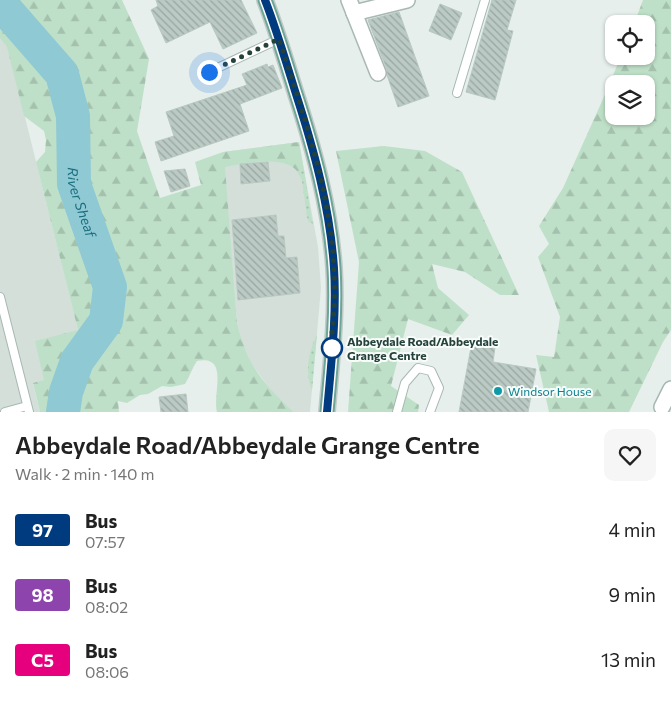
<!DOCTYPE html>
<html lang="en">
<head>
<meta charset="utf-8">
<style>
  body { margin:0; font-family:Commissioner,sans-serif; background:#f6f6f6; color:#222; height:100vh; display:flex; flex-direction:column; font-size:19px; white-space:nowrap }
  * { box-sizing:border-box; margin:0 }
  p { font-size:16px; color:#767676 }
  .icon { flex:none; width:28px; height:28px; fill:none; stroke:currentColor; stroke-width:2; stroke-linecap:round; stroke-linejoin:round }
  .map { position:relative; height:412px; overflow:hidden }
  .panel { display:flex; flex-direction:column; background:#fff; flex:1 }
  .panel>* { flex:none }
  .badge { padding:0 10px; border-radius:4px; font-size:18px; line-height:32px }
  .tools { position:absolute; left:605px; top:15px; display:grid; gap:10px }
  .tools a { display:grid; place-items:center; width:50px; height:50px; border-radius:10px; background:#fff; box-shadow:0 1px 4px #0004; font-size:25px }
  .you { position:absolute; width:25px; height:25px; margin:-12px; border:4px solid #fff; border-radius:50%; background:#1a73e8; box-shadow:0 0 0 8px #1a73e833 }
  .map>.badge { position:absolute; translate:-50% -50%; box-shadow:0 0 0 2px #fff }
  .round { display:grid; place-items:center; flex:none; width:52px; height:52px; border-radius:10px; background:#f6f6f6 }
  .summary { display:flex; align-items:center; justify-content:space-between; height:85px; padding:0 15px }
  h1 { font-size:24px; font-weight:600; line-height:38px }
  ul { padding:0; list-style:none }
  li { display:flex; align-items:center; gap:15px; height:65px; padding:0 15px }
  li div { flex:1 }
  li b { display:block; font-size:19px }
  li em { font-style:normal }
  li .badge { min-width:55px; font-weight:700; text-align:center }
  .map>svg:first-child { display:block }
  .built { fill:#d4dfda }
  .grass { fill:url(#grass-dots) }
  .forest { fill:url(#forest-firs); fill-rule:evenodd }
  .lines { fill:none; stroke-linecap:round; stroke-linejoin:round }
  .river { stroke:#8ec9d4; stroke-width:34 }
  .building { fill:url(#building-back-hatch); stroke:#b8c9c2 }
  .service-casing { stroke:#a8b8b2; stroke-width:10 }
  .minor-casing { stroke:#a8b8b2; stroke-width:18 }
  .primary-casing { stroke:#c2cac8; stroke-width:18 }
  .service { stroke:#fff; stroke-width:8 }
  .minor { stroke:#fff; stroke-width:15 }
  .primary { stroke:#6aa596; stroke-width:15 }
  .line-casing { stroke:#fff; stroke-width:11 }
  .line { stroke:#003b80; stroke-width:8 }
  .walk { stroke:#24423a; stroke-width:5; stroke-dasharray:0 9 }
  .stop-dot { fill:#fff; stroke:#003b80; stroke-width:2.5 }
  .culture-dot { fill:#0f9aa8; stroke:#f7fbf9; stroke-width:2 }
  .labels { text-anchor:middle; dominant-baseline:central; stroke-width:4; stroke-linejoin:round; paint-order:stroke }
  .stop-label { font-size:12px; font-weight:bold; fill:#24423a; stroke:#f7fbf9; text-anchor:start }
  .culture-label { font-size:12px; fill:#0d838f; stroke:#f7fbf9; text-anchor:start }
  .water-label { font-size:14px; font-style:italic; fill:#1c6f80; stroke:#f7fbf9 }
</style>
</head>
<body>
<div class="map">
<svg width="671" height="412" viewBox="0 0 671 412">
  <defs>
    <pattern id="grass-dots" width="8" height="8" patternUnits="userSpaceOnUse" patternTransform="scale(1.25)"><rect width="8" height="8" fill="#bfe0c8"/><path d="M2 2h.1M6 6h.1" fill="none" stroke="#a4c1ad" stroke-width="1.8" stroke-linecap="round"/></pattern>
    <pattern id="forest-firs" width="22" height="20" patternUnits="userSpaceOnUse" patternTransform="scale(1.25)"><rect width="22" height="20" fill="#bfe0c8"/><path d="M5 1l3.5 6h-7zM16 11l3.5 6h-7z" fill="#a4c1ad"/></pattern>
    <pattern id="building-back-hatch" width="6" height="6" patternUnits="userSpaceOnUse" patternTransform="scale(1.25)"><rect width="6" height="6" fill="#bbcac4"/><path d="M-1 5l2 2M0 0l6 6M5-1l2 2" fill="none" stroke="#98a6a0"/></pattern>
  </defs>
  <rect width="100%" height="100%" fill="#e6efeb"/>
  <!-- built -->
  <g class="built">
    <path d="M0,37l7,8 71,285 -34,51 -11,3 7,28h-40z"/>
    <path d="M299,142l19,105 3,41 -11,124h-16l-21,-19 -22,-30 -9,-21 -5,-20 -14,-170z"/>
  </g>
  <!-- grass -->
  <g class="grass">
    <path d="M304,170l8,50 1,4 -4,-2 -2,-5 -5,-36 -5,-10z"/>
    <path d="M317,334l-5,56c-8,-19 -3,-39 5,-56z"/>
  </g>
  <!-- forest -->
  <g class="forest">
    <path d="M0,0h122l27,59 -12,72 23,67 41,-13 -6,-23 28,-10 76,-10 5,28 -7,1c-13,-16 -54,-8 -72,-4l12,155c10,43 25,61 57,90h-77c-5,-19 13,-57 -20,-51 -5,7 -7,15 -12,23l-14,3 -9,-1 -14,8 -8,1 -13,8 -9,-2 1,11h-79l-7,-29 11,-3 -9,-39 43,-11 -42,-168 9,-10 1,-12 -2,-9 -20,-15 -17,-69 -7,-9z"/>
    <path d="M643,0h28v330l-8,12 -34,70h-80l-13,-57 18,2 6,-40 -22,-60 11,-13 -10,-18 24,-38 44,-98 14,-34h25v-32h-12zM614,84h32v32h-32z"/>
    <path d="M384,146l41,5 37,21 57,123h-19l-35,-23 -33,-8 6,24 31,27 -17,20 -44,-16 -17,67 28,19 -1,7h-70l11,-150 -23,-111z"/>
  </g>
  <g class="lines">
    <!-- river -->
    <path class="river" id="s1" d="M0,3l62,71 11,42 1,68 36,103 -4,34 -29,40 -11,31 -3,20"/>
  </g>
  <!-- building -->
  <g class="building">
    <path d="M156,0h85l16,33 -34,16 -13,-27 -44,21 -15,-33 7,-4z"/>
    <path d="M492,0h24l-9,30 6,1 -18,69 -29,-8z"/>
    <path d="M440,4l22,9 -11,27 -22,-9z"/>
    <path d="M399,12l30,84 -31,11 -11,-32v-5l-19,-50z"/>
    <path d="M267,64l1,3 5,-2 9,23 -42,16 9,27 -88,30 -6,-19 19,-6 -8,-24 81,-27 -5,-11z"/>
    <path d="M268,162l2,19 -29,3 -1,-20z"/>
    <path d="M185,169l5,17 -19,6 -7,-21z"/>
    <path d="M276,215l2,21h6l2,22 11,-1 3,36 -62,7 -6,-80z"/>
    <path d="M472,342l23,5 -2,15 43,7 -8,43h-69z"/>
    <path d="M186,394l2,18h-27l-2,-15z"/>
  </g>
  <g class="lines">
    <!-- service casing -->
    <g class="service-casing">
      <g id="service">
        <path d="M209,72l70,-33"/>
        <path d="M457,93l28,-93"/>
        <path d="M0,297l29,115"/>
        <path d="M5,412l22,-6"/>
        <path d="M397,412l8,-29 13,-15 13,3 8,17 -9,24"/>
      </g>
    </g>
    <!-- minor casing -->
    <g class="minor-casing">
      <g id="minor">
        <path d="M349,0l29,73"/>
        <path d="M354,13l53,-13"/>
        <path d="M662,407l9,-18"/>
      </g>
    </g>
    <!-- primary casing -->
    <g class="primary-casing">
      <path id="primary" d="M265,0c12,31 21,62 31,94 18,56 34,114 38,174 3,47 -3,97 -7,144"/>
    </g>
    <!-- service -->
    <use href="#service" class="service"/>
    <!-- minor -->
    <use href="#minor" class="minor"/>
    <!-- primary -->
    <use href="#primary" class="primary"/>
  </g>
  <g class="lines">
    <!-- line casing -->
    <g class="line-casing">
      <path id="line" d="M265,0c12,31 21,62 31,94 18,56 34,114 38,174 3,47 -3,97 -7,144"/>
    </g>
    <!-- line -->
    <use href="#line" class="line"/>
    <!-- walk -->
    <path class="walk" d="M209,72l70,-33c24,74 51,151 55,230 1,13 1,28 0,42 -1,12 -3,26 -2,37"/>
  </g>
  <!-- markers -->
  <circle class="stop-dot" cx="332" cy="348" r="10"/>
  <circle class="culture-dot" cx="498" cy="391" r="5"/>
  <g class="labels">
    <!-- stop labels -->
    <g class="stop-label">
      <text x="347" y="341">Abbeydale Road/Abbeydale<tspan x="347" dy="14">Grange Centre</tspan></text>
    </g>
    <!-- culture labels -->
    <g class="culture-label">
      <text x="508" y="391">Windsor House</text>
    </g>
    <!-- water labels -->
    <g class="water-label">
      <text stroke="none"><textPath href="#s1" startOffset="225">River Sheaf</textPath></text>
    </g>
  </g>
</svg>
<div class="tools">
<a><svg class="icon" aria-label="locate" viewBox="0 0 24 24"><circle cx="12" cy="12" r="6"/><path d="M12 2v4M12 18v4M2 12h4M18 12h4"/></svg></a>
<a><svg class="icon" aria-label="layers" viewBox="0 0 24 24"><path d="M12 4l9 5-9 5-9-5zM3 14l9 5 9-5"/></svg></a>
</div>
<div class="you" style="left:209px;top:72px"></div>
</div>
<section class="panel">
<div class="summary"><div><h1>Abbeydale Road/Abbeydale Grange Centre</h1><p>Walk · 2 min · 140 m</p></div><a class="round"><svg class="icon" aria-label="heart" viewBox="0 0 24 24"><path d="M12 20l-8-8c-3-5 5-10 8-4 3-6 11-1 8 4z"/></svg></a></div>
<ul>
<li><span class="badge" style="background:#003b80;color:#fff">97</span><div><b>Bus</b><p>07:57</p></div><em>4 min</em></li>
<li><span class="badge" style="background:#8e44ad;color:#fff">98</span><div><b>Bus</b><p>08:02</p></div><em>9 min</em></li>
<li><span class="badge" style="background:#e6007e;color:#fff">C5</span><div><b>Bus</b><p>08:06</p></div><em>13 min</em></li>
</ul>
</section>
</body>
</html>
